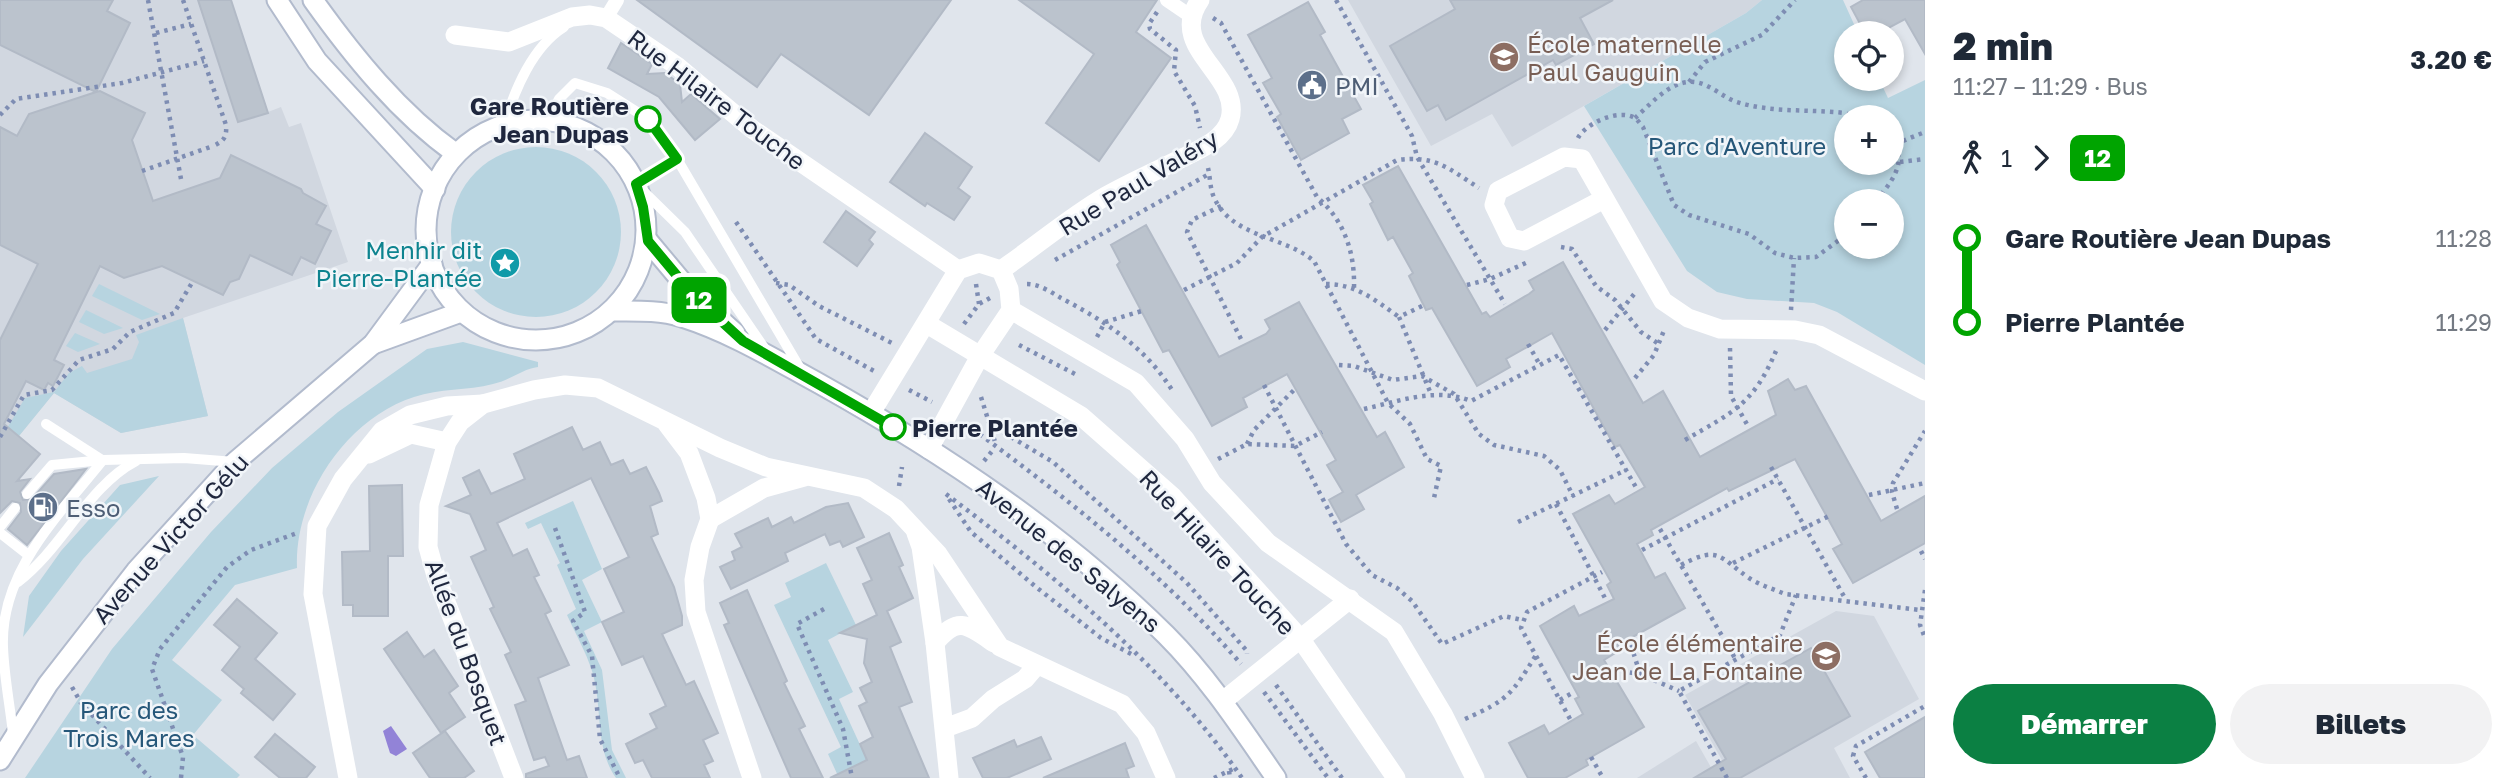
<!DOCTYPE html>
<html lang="fr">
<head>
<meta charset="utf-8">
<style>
  body { margin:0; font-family:"Golos Text",sans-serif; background:#f2f2f3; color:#1f2937; height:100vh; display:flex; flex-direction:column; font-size:26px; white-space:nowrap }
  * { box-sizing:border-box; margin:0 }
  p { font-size:23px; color:#747a83 }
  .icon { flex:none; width:38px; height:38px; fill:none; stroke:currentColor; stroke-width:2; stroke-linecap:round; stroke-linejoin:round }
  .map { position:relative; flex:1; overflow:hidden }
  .details { display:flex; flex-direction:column; background:#fff; width:595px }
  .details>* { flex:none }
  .badge { padding:0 14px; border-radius:10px; font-size:24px; line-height:46px }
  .tools { position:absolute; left:1834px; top:21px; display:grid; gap:14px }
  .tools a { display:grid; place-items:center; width:70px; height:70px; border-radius:50%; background:#fff; box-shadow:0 4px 10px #0003; font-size:35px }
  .map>.badge { position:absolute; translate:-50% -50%; box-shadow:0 0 0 4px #fff }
  .legs { display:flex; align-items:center; gap:10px; height:77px; padding:0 28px; font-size:23px }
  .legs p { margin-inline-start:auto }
  .summary { display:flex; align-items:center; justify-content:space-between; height:119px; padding:0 28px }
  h1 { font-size:38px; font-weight:800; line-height:52px }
  .primary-button { display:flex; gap:14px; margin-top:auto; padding:14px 28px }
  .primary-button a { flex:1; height:80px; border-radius:42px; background:#0b8043; color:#fff; font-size:28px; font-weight:800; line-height:80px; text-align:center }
  .primary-button a+a { background:#f2f2f3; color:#1f2937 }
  ul { padding:0 28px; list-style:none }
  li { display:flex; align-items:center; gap:24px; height:84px; font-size:26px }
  li i { display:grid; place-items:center; width:10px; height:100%; margin:0 9px; background:currentColor }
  li i::after { content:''; width:18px; height:18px; margin:-9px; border:5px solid; border-radius:50%; background:#fff }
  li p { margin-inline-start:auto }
  li:first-child i { background:linear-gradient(#0000 50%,currentColor 0) }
  li:last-child i { background:linear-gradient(currentColor 50%,#0000 0) }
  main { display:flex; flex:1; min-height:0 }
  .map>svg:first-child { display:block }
  .built { fill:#d1d7e0 }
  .green { fill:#b7d4e0; fill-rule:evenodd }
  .water { fill:#9283d7 }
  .building { fill:#bbc3cd; stroke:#b2bac6; stroke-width:2 }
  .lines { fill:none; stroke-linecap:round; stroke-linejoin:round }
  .secondary-casing { stroke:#b2bbcd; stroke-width:23 }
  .path { stroke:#7e8db3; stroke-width:4.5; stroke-dasharray:3.5 5; stroke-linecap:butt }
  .service { stroke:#fff; stroke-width:10 }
  .pedestrian { stroke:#fff; stroke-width:14 }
  .minor { stroke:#fff; stroke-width:19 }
  .secondary { stroke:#fff; stroke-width:19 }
  .path-bridge { stroke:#7e8db3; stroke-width:4.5; stroke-dasharray:3.5 5; stroke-linecap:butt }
  .line-1-casing { stroke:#fff; stroke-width:16 }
  .line-1 { stroke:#00a400; stroke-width:10 }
  .stop-1-dot { fill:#fff; stroke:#00a400; stroke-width:3.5 }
  .labels { text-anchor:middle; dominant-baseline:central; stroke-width:5; stroke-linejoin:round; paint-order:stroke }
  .education-label { font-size:24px; fill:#785e54; stroke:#f1f5f9; text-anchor:start }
  .service-label { font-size:24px; fill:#4e5e75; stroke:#f1f5f9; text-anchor:start }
  .street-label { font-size:24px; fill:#1f273e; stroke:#f1f5f9 }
  .stop-label { font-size:24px; font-weight:bold; fill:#1f273e; stroke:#f1f5f9; text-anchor:end }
  .park-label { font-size:24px; fill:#265779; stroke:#f1f5f9 }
  .culture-label { font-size:24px; fill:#0d838f; stroke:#f1f5f9; text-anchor:end }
</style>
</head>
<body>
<main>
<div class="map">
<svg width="1925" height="778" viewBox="0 0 1925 778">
  <rect width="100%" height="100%" fill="#e0e5ec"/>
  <!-- built -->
  <g class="built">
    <path d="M0,0h231l37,112 13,-5 8,20 12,-4 47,139 -165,56 25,98 -87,17 -67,-40 -54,66z"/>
    <path d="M1348,0h414l-16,13 -234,134 -20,-33 -61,32z"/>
    <path d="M1836,611l38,5 45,83 -85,49 16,30h-118l-47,-83z"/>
    <path d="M1696,741l21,37h-80z"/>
  </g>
  <!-- green -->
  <g class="green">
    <path d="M1762,0h81l15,33h-12v46h33l9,19 37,-18v285l-88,-53 -23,-9 -67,-4 -30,-7 -30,-21 -103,-165 162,-93zM1846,117h46v46h-46zM1846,201h46v46h-46z"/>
    <circle cx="536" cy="232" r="85"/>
    <path d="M99,284l61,30 -18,6 -50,-24z"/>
    <path d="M86,310l37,18 -19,6 -25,-12z"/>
    <path d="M183,318l25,98 -87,17 -67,-40 -35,43 -19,4 25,-42 29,-6 15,-19 13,-7 5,7 45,-14 7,-17 -3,-7z"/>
    <path d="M75,333l25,11 -22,8 -12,-6z"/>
    <path d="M463,342l75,20v5c-16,2 -29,14 -45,17 -26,7 -53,4 -79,13 -68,22 -120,100 -117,171l-62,17 -63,75 50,40 -29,35 47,40 -3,3h-212l87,-129 99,-117 61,-64 66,-56 89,-63z"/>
    <path d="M159,476l-76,83 -60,78 6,-41 32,-45 59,-66z"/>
    <path d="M573,501l29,68 -20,11 20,42 -18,9 18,39 10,80 14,28h-10c-22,-31 -13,-73 -24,-107 -6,-19 -17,-38 -25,-56l9,-6 -19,-44 3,-2 -19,-40 -13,6 -3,-6z"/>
    <path d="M826,563l30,62 -28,15 25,52 -14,7 28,61 -28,18 -11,-24 13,-7 -67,-142 17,-8 -6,-14z"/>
  </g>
  <!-- water -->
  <path class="water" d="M391,726l16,23 -11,7 -6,-3 -7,-22z"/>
  <!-- building -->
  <g class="building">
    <path d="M0,0h113l-6,11 23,12 -34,69 4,-1 45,22 -13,27 21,61 67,-23 11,-23 70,34 2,4 23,13 -10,18 15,7 -16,33 -14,-7 -9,18 -42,-20 -11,24 -9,3 -7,13 -61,-29 -38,12 -24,-12 -46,94 10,5 -11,21 -5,-3 -4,7 -18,-9 -22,43 36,30 -23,27 13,-2 -10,13 3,8 9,-1 22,-25 32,-5 -59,76 -19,-16 13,-17 -1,-9 -8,-2 -12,12v-173l38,-76 -38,-19v-118l17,9 12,-22 67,-22 -96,-47z"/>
    <path d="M198,0h33l37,113 -30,9z"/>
    <path d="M637,0h314l-82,115 -88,-61 -24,33z"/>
    <path d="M1019,0h138l-21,32 35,26 -72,103 -53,-38 48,-69z"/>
    <path d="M1450,0h163l-33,18 14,26 -38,21 -3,-5 -107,60 -8,-15 -11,6 -37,-65 65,-37z"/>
    <path d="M1863,0h62v54l-20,-35 -26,14h-14l-14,-26z"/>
    <path d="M1308,2l17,30 -5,3 41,74 -19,10 7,14 -48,27 -24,-43 4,-3 -18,-31 9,-5 -24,-43z"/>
    <path d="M621,43l31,21 -5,10 18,-1 15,11 2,18 9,-8 29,25 -25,21 -36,-43 -51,-29z"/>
    <path d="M925,133l47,34 -14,21 12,9 -16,23 -27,-17 -2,3 -35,-24z"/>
    <path d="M1398,166l84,148 4,-2 4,5 39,-23 5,-4 -5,-9 34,-19 80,141 20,-12 37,66 76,-42 -8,-24 20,-12 7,11 11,-4 75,135 44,-25v47l-72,40 -20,-34 9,-5 -47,-85 -66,32 -2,-3 -76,42 2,5 -16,9 18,34 10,-5 20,35 -67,37 2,5 -16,10 40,67 -58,33 2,5 -23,13h-37l-19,-35 35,-18 5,9 34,-20 -8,-15 4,-2 -39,-71 34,-20 5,10 35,-17 -7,-14 4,-3 -38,-68 36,-19 6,9 30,-17 -25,-42 -5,2 -63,-114 -46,26 4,8 -33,19 -45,-78 -6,2 -17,-34 4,-3 -20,-36 -5,3 -18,-36 3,-2 -10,-17z"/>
    <path d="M846,211l29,21 -6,8 4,4 -16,22 -33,-24z"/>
    <path d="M1146,225l73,132 47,-23 4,-5 -5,-9 34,-18 78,135 8,-5 19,35 -48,28 8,14 -23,13 -12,-22 14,-8 -16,-27 9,-5 -49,-86 -44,24 4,9 -35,19 -43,-76 -6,2 -46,-87 3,-3 -9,-17z"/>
    <path d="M572,427l11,23 17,-8 11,23 12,-5 7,14 16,-7 13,26 3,8 -12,5 8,28 -7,3 23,50 8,29v9l-20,9 24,51 8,-4 24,52 -15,7 10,21 -9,4 6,13h-58l-9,-18 -8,3 -9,-19 31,-16 -7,-14 16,-8 -23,-50 -21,9 -20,-43 22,-10 -20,-43 25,-12 -38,-79 -94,45 16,33 14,-7 12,26 -5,2 17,34 -6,3 24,51 -31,13 29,82 12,-4 8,22h-61v-4l23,-8 -4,-9 -11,3 -19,-55 11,-4 -21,-46 6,-3 -21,-43 4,-2 -23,-50 15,-7 -16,-36 -24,-8 25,-11 -8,-17 16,-8 12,24 34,-15 -11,-25z"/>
    <path d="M402,485l1,71h-15v60h-35v-11h-10l-1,-53 28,-1 -1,-65z"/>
    <path d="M848,503l16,34 -21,10 -3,-6 -10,4 -5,-11 -40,19 3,8 -57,28 -11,-22 15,-7 -3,-8 10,-5 -7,-13 33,-16 4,9 19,-10 3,6 32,-16z"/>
    <path d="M889,533l14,32 -4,2 14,31 -26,13 14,31 -11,5 22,55 -13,5 30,71h-99l37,-18 -7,-16 13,-7 -14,-31 8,-4 -7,-14 12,-6 -8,-19 3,-24 -27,-6 37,-18 -14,-31 9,-4 -15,-32z"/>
    <path d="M747,590l40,91 -3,2 21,43 -6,3 24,49h-32l-67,-153 5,-2 -9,-20z"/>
    <path d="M237,599l40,34 -22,26 40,35 -22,26 -32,-27 3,-4 -22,-19 18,-23 -26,-22z"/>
    <path d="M407,632l17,25 10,-7 24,36 -9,7 16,24 -24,16 -57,-84z"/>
    <path d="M1811,648l39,68 -110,62h-46l32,-19 -28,-48z"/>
    <path d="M1925,717v61h-45l-15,-26z"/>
    <path d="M445,731l29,40 -10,7h-34l-17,-25z"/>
    <path d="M275,734l40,33 -9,11h-26l-25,-21z"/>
    <path d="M1041,737l10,22 -44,19h-24l-10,-20 41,-18 3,7z"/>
    <path d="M1125,743l9,23 -8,3 3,9h-86z"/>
  </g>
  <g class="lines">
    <!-- secondary casing -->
    <g class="secondary-casing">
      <g id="secondary">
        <path d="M277,0l40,61 118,128"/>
        <path d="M313,0c40,56 86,113 142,153"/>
        <circle cx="536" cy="230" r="110"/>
        <path d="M648,241l46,55 41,37"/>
        <path d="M614,311c22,0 46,-1 68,6 50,16 92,42 138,67 125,70 244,150 346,251 43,43 76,94 110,143"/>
        <path d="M373,344l88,-32"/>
        <path d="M0,760l48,-76 88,-113 99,-109 138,-118 59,-80"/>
      </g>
    </g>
    <!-- path -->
    <g class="path">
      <path d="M148,0l33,179"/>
      <path d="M183,0l43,125c1,12 -2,16 -13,21"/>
      <path d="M1336,0l76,136 5,21 88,147"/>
      <path d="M1157,12l-8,12 1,5 26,21 -2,21 21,35 5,22"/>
      <path d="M1213,18l8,5 96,174c27,23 38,55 37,91"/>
      <path d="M156,33l35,-9"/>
      <path d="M1689,82l16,-20 57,-27 33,-35"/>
      <path d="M0,115l16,-16 106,-16 82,-22"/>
      <path d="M1635,118c15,-13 32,-34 53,-36 19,-2 33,15 49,20 34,11 73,7 108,11l11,4"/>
      <path d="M1578,138c7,-14 40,-30 57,-20 3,2 5,6 8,9l31,78 15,10 60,19 26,19 19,5 22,-1 30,-22"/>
      <path d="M1895,144l30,-12"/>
      <path d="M1900,162l25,-3"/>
      <path d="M1208,168c2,8 2,19 5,27 17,43 70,40 101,66l74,142 22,21 17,35 14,7 -7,32"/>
      <path d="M1876,201c14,-18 33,-38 16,-60"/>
      <path d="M1221,206l-29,14 -5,12 56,111"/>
      <path d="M736,222l80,117 58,32"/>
      <path d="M1561,247l11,2 24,37 19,14 26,32 18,12"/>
      <path d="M1055,260l154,-86"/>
      <path d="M776,283l13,2 30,21 73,37"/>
      <path d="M976,284l3,20"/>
      <path d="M1027,284c12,0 24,8 34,14 44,23 84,49 111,92"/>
      <path d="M1326,284c30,0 49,16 73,33"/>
      <path d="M1467,285l23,-6 38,-17"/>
      <path d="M1184,290l53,-27 25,-26 135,-77c38,-5 51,8 82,28"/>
      <path d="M1422,306l-23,11 32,77"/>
      <path d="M1791,310l3,-52"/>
      <path d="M964,324l15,-20 11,-6"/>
      <path d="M1605,330l30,-37"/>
      <path d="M1097,337l8,-15 40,-12"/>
      <path d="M1528,344l12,21"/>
      <path d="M1019,345l56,29"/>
      <path d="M1730,348l1,48 17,30"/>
      <path d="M1339,365l15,1 39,14 29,-4 32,18 25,40 15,11 50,11 16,14 13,26"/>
      <path d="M1635,378l19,-23 11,-27"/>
      <path d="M1264,385l82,159 26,31 25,13 15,13 30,43 62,-28 18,4"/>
      <path d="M909,390l23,12"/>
      <path d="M981,397l15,48"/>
      <path d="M1364,409c36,-8 72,-22 107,-8l88,-46 78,134"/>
      <path d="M966,424c99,73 194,146 275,240"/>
      <path d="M989,424l64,38 134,121 60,68v3"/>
      <path d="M0,437l24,-42 28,-5 27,-30 34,-11 17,-17 44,-19 19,-32"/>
      <path d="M1685,440c48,-28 68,-35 91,-89"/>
      <path d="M1247,444l7,-14 41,-41"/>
      <path d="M1218,459l29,-15 48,2 27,-14"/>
      <path d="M984,461l9,-11"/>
      <path d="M1771,467l75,133"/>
      <path d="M899,486l3,-19"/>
      <path d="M946,494c109,82 218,171 296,284"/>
      <path d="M1869,495l56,-12"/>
      <path d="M949,499l22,33 65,55 65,51 32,17"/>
      <path d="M1556,504l51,98"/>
      <path d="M1897,509l-5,-17 1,-9 32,-52"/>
      <path d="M1518,522l108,-52"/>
      <path d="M555,528l30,84 -12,9 19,35 8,83 20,39"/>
      <path d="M1660,529l76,131"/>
      <path d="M1642,550l136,-71"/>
      <path d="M1921,551l4,8"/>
      <path d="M1733,563l96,-47"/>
      <path d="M1681,565c38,-20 38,-8 68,13 11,7 24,11 36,16l135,16"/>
      <path d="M1925,590l-5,35 5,13"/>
      <path d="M824,609l-27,15 46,105 9,49"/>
      <path d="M1631,645l9,29"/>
      <path d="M1613,670l27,4 39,17"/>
      <path d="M1276,685l66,93"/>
      <path d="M72,687l9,16 69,75"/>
      <path d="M1264,692l64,86"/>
      <path d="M1560,700l14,-8"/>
      <path d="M1465,719c43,-19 47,-25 71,-64"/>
      <path d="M1570,719l-49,-91 6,-16 75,-40"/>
      <path d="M1591,757l12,21"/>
      <path d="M1229,771l1,7"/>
      <path d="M181,778l2,-21 -31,-88 8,-20 67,-82 24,-17 46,-17"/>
      <path d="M1214,778l21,-10"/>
      <path d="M1727,778l-48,-87 101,-56 16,-40"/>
      <path d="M1866,778l-13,-22 3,-10 69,-40"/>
    </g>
    <!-- service -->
    <g class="service">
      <path d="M548,120l11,-21 16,-16 32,10 41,26 29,40 124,211"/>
      <path d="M504,124c11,-34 28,-77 60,-97"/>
      <path d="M677,159l-41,25 49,48 80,117"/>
      <path d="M46,424l56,36"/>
      <path d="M27,494l25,-29 51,-5"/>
      <path d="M0,527l15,-19"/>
      <path d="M0,533l27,21"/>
      <path d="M18,582c44,-33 70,-96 118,-121"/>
      <path d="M13,734c-3,-29 -9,-58 -10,-87 -3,-76 56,-132 100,-187l81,-2 51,4"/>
    </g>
    <!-- pedestrian -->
    <g class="pedestrian">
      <path d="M1167,0l22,15"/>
      <path d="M606,18l11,-18"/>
    </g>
    <!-- minor -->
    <g class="minor">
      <path d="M455,35l54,7 63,-25 18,-2 16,3 71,48 75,63 206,141"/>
      <path d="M1604,199l-80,42 -14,-3 -16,-33 4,-14 66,-34 18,2 81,142 25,17 32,11 75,1 24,5 106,56"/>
      <path d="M1001,270c35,-24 69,-53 105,-74 23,-13 48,-24 72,-36 18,-9 46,-19 52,-41 12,-44 -64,-71 -30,-119"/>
      <path d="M1011,310l125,73 49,56 27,44 56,60 126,89 49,82 32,64"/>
      <path d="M927,324l154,92 92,81 127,141 96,140"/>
      <path d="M871,413l87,-143 21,-7 22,7 8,19 2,21 -31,46 -51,93"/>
      <path d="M667,424l22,29 17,45 4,21 -10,28 -6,33 2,32 56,166"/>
      <path d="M369,454l42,-20 36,8"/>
      <path d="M710,519l54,-31 40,-11"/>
      <path d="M916,533l5,14 14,96 14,135"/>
      <path d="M935,643c23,-28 33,-18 59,0"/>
      <path d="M1223,701l127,-102"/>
      <path d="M945,728l27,-10 21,-19 32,-20 12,-14"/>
      <path d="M348,778l-35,-184 4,-68 26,-47 39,-48 28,-16 37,-9 36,-2"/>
      <path d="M514,778l-78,-202 -8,-29 1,-42 18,-63 13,-20 23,-18 51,-14 31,-5 33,3 122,60 46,19 98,21 32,21 42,45 62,93 122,57 24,29 20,45"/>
    </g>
    <!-- secondary -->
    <use href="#secondary" class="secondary"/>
    <!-- path-bridge -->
    <path class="path-bridge" d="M142,171l71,-25"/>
  </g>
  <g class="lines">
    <!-- line-1 casing -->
    <g class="line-1-casing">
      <path id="line-1" d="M648,119l29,40 -41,25 7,23 5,34 46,55 49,45 150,86"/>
    </g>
    <!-- line-1 -->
    <use href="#line-1" class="line-1"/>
  </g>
  <!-- icons -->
  <defs>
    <g id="school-disc" transform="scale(1.575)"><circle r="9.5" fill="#8d6e63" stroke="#f1f5f9"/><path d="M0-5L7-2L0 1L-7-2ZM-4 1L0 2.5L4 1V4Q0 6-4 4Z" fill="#fff"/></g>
    <g id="civic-disc" transform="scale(1.575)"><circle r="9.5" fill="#5c6f8a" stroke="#f1f5f9"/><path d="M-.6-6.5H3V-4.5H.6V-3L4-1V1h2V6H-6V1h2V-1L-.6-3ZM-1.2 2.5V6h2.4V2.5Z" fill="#fff"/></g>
    <g id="sight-disc" transform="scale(1.575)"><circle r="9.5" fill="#0f9aa8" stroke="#f1f5f9"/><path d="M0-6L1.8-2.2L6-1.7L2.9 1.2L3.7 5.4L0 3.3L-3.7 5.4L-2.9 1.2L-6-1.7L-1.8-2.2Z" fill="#fff"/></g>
    <g id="fuel-disc" transform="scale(1.575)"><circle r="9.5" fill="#5c6f8a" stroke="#f1f5f9"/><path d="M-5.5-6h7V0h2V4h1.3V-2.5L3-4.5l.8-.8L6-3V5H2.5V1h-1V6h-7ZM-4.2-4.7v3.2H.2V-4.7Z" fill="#fff"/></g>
  </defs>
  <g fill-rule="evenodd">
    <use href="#school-disc" x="1504" y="57"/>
    <use href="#civic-disc" x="1312" y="85"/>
    <use href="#sight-disc" x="505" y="263"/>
    <use href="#fuel-disc" x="43" y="507"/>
    <use href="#school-disc" x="1826" y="656"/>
  </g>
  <!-- markers -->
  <g class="stop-1-dot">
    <circle cx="648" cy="119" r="12"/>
    <circle cx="893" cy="427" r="12"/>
  </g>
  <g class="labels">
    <!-- education labels -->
    <g class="education-label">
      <text x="1527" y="43">École maternelle<tspan x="1527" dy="28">Paul Gauguin</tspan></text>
      <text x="1803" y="642" text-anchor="end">École élémentaire<tspan x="1803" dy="28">Jean de La Fontaine</tspan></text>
    </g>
    <!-- service labels -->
    <g class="service-label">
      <text x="1335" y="85">PMI</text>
      <text x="66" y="507">Esso</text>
    </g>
    <!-- street labels -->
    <g class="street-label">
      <text transform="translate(717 99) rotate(37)">Rue Hilaire Touche</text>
      <text transform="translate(1138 182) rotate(-31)">Rue Paul Valéry</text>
      <text transform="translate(170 538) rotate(-48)">Avenue Victor Gélu</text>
      <text transform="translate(1218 552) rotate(47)">Rue Hilaire Touche</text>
      <text transform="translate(1069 555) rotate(39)">Avenue des Salyens</text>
      <text transform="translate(467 652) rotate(70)">Allée du Bosquet</text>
    </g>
    <!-- stop labels -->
    <g class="stop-label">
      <text x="629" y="105">Gare Routière<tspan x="629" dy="28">Jean Dupas</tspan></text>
      <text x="912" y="427" text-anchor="start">Pierre Plantée</text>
    </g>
    <!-- park labels -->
    <g class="park-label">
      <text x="1737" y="145">Parc d'Aventure</text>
      <text x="129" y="709">Parc des<tspan x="129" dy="28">Trois Mares</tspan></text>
    </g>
    <!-- culture labels -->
    <g class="culture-label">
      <text x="482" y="249">Menhir dit<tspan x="482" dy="28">Pierre-Plantée</tspan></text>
    </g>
  </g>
</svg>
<div class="tools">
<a><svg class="icon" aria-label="locate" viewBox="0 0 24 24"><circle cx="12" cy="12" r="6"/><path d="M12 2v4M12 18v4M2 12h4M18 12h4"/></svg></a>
<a>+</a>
<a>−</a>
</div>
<b class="badge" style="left:699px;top:300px;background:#00a400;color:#fff">12</b>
</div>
<section class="details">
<div class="summary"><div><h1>2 min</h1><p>11:27 – 11:29 · Bus</p></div><b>3.20 €</b></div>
<div class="legs"><svg class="icon" aria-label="walk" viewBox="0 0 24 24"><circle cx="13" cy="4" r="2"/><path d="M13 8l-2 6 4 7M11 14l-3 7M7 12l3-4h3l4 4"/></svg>1<svg class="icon" aria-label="forward" viewBox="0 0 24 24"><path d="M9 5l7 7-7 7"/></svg><b class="badge" style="background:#00a400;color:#fff">12</b></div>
<ul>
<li><i style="color:#00a400"></i><b>Gare Routière Jean Dupas</b><p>11:28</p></li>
<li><i style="color:#00a400"></i><b>Pierre Plantée</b><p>11:29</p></li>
</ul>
<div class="primary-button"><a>Démarrer</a><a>Billets</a></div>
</section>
</main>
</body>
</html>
